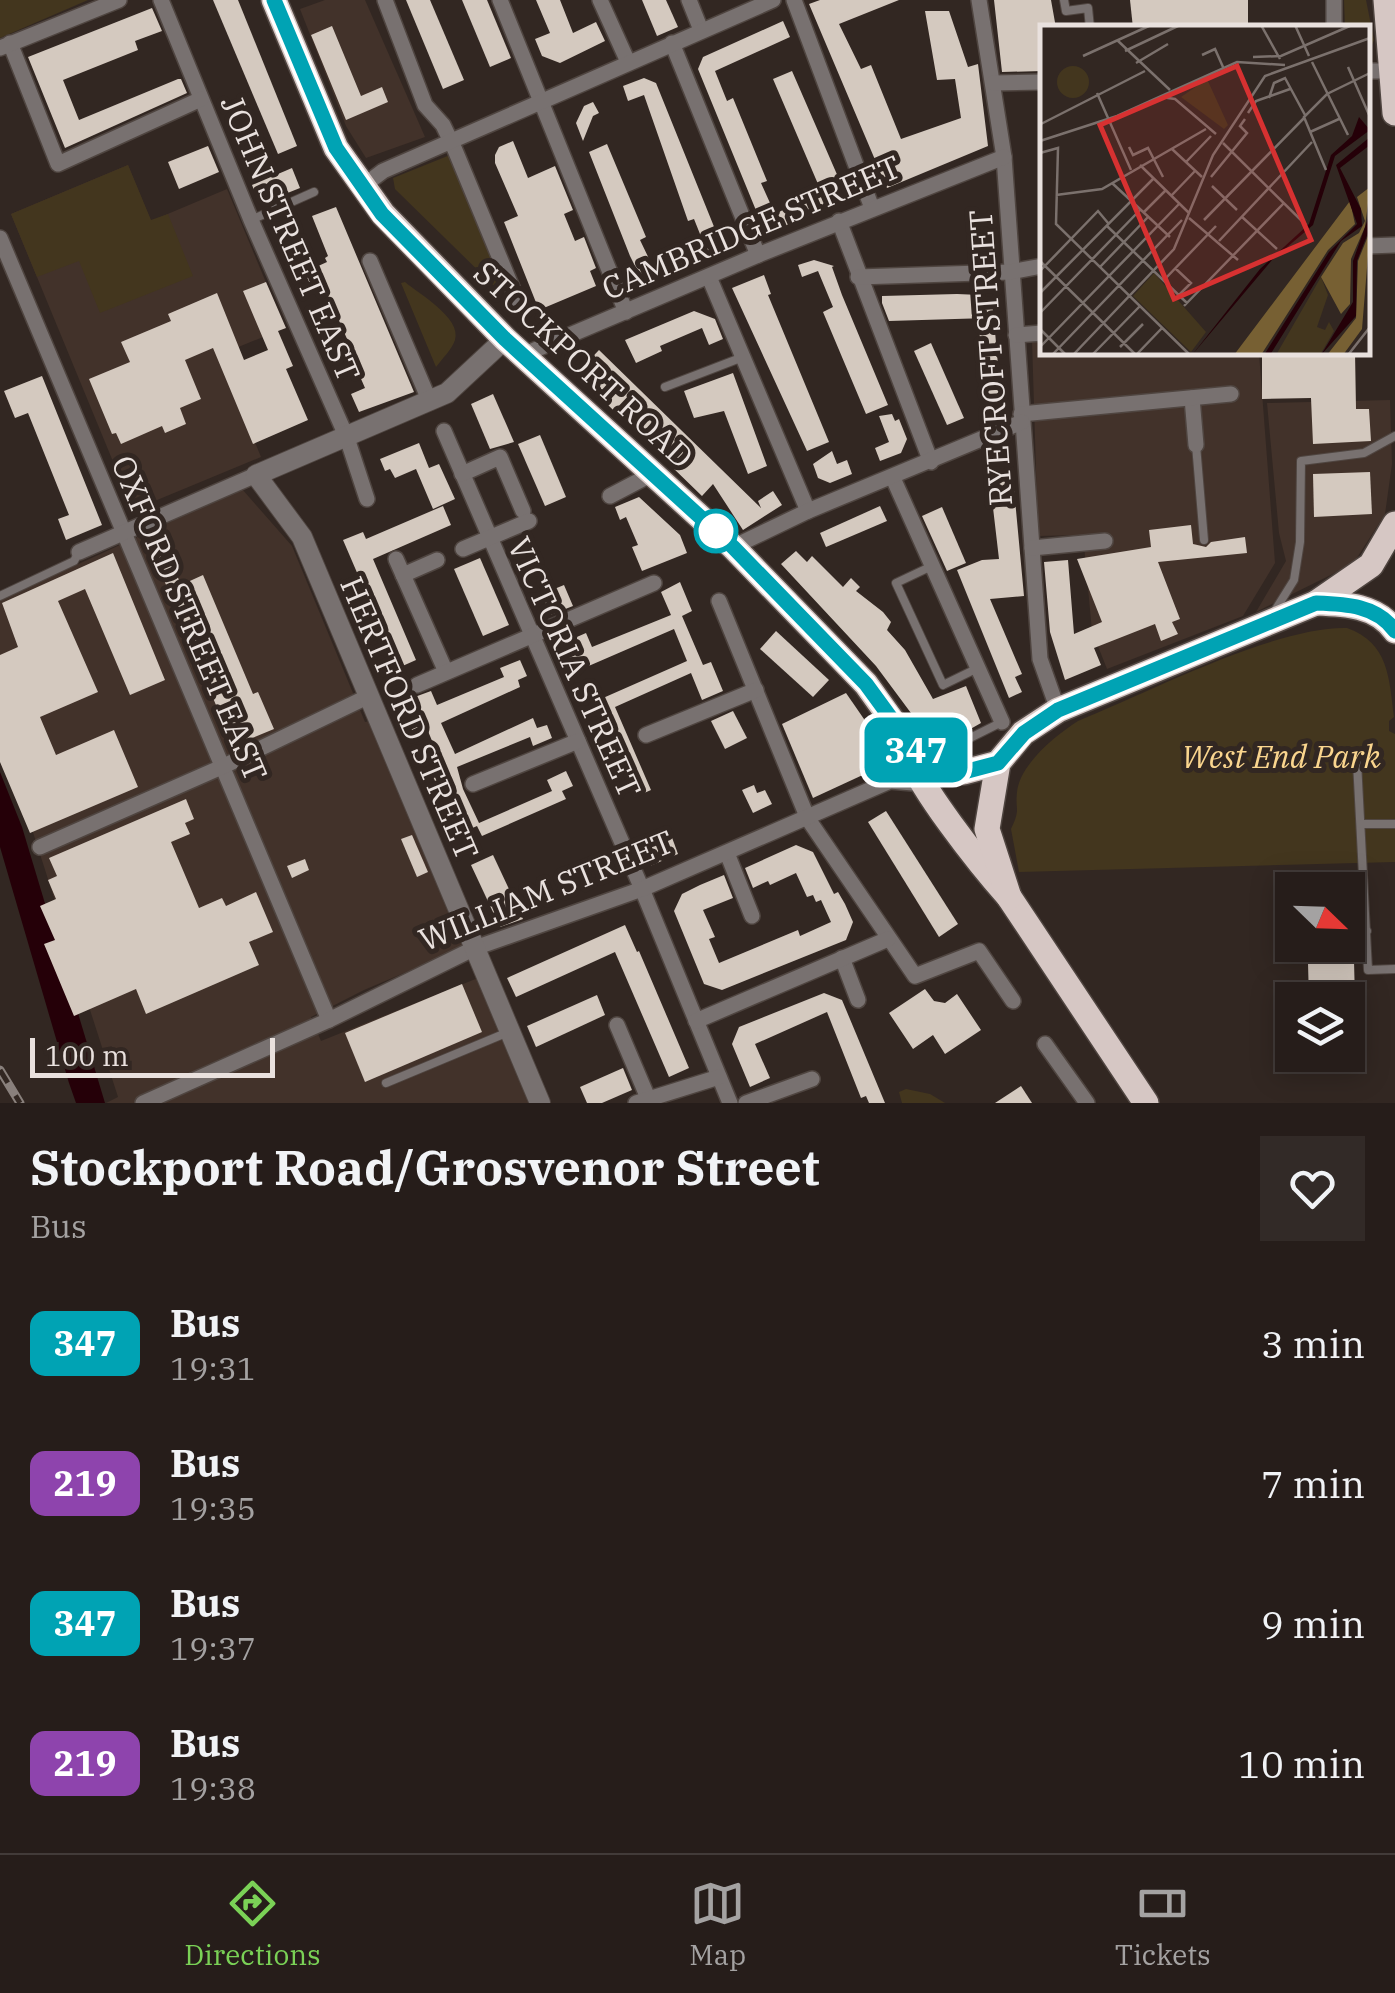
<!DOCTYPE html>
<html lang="en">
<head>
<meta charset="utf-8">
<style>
  body { margin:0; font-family:"IBM Plex Serif",serif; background:#322a27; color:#f1f3f6; height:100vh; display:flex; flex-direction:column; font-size:38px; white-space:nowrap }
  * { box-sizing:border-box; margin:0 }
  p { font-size:32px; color:#a4a2a2 }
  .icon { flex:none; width:55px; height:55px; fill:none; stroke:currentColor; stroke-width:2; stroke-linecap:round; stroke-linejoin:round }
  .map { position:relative; height:1103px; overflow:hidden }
  .drawer { display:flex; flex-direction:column; background:#261d1a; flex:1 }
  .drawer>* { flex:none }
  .badge { padding:0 20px; border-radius:15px; font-size:35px; line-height:65px }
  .needle { width:65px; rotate:113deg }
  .controls { position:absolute; left:1275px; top:872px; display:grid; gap:20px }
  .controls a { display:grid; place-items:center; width:90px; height:90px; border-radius:0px; background:#261d1a; box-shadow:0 5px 25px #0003,0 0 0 2px #423b39; font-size:50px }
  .scale { position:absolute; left:30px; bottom:25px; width:245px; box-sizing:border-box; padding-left:10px; border:5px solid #e9e1de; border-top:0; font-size:28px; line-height:35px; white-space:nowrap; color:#e9e1de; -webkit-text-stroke:8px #322722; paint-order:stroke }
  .map>.badge { position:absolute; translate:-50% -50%; box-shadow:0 0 0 5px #fff }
  .round { display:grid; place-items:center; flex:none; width:105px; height:105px; border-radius:0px; background:#322a27 }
  .head { display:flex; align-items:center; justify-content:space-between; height:170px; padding:0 30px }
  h1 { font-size:48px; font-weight:800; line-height:75px }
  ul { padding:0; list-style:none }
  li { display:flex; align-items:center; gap:30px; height:140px; padding:0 30px }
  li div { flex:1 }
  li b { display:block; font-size:38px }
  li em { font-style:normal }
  li .badge { min-width:110px; font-weight:700; text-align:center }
  .menu { display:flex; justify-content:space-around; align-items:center; height:140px; border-top:2px solid #423b39; background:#261d1a; font-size:28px; color:#a4a2a2 }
  .menu a { display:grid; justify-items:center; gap:5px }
  .menu .current { color:#7ad156 }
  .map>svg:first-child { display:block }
  .built { fill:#42322a }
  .green { fill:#43361e }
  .water { fill:#250008 }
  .building { fill:#d4c9bf }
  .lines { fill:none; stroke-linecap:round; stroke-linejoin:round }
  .service-casing { stroke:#4f4540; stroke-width:10 }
  .minor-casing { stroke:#4f4540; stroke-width:18 }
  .tertiary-casing { stroke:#4f4540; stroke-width:22 }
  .trunk-casing { stroke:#4f4540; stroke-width:28 }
  .service { stroke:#787170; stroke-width:8 }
  .minor { stroke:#787170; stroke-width:15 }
  .tertiary { stroke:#787170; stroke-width:20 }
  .trunk { stroke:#d6c7c4; stroke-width:25 }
  .rail-casing { stroke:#89807c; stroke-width:9 }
  .rail { stroke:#322722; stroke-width:5; stroke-dasharray:15; stroke-linecap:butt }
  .line-casing { stroke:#fff; stroke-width:22 }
  .line { stroke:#00a3b4; stroke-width:15 }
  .stop-dot { fill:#fff; stroke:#00a3b4; stroke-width:5 }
  .labels { text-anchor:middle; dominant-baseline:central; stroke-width:10; stroke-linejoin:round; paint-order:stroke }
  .street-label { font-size:32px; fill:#e9e1de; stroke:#322722 }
  .park-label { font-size:32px; font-style:italic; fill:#fad58e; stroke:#322722 }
  .inset-road { fill:none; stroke:#7b716d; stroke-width:2.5 }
  .view { fill:#d73131; fill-opacity:0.15; stroke:#d73131; stroke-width:5 }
  .inset-edge { fill:none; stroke:#e9e1de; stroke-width:5 }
</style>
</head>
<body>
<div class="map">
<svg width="1395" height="1103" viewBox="0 0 1395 1103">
  <rect width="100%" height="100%" fill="#322722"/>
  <!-- built -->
  <g class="built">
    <path d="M325,0h40l60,137 -59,21 -20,-32 -46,-117z"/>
    <path d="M128,165l23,56 76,-32 58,139 -66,27 42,102 -128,53 -122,-296z"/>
    <path d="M1042,339v13l217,1 16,210 -32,53 -136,53 -15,-38 -9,-96 -45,1 -6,-196z"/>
    <path d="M1390,400l2,64 -7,50 -32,50 -97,48 30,-51 -7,-28 -12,-130z"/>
    <path d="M242,489l50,57 73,176 5,-1 93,227 -99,42 -53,27 10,24 157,-63 53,125h-425l12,-6 -88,-274 -30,-73v-150z"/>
  </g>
  <!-- green -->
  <g class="green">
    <path d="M0,0h88l-88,38z"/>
    <path d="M1344,0h22l8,40 -6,15v-27l-23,-1z"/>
    <path d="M450,155l54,132 -6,3 -103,-101 -2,-11z"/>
    <path d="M128,165l23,55 17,-6 25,62 -93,37 -21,-52 -42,16 -26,-63z"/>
    <path d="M405,282c14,12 57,36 50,58 -3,9 -13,19 -19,27l-35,-84z"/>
    <path d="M1347,628c42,15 42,50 47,89l-5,4v10l6,3v128l-376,10 -8,-43c10,-21 4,-18 6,-37 3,-28 39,-57 61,-71 69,-28 198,-95 269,-93z"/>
    <path d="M906,1089l24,5 15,9h-43l-3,-11z"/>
  </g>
  <!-- water -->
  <path class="water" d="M0,772l22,55 83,276h-29l-7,-20 -69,-236z"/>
  <!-- building -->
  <g class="building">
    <path d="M213,0h25l59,146 -19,8z"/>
    <path d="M406,0h24l34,80 -21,9z"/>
    <path d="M462,0h25l24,58 -21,9z"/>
    <path d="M536,0h24l13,33 23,-11 9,19 -45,22 -18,-7 -7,-17 15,-6z"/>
    <path d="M642,0h24l12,27 -21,9z"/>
    <path d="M820,0h79l-60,24 22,45 10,-4 30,74 60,-21 -6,-39 -18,1 -12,-69h24l19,56 10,-3 10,82 -101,42 -78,-184z"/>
    <path d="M994,0h57l5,28h-14v43l-40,1z"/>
    <path d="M1130,0h118v28h-115z"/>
    <path d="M152,8l10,23 -27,10 3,9 -75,30 16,40 99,-41h3l6,14 -122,55 -37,-91z"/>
    <path d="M783,21l7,16 -75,34 12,30 6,-3 34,83 -6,2 14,31 46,-23 -48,-112 19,-8 50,115 -8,19 -59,25 -13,-5 -64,-156 5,-12z"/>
    <path d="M332,26l29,70 21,-9 6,15 -42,18 -35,-85z"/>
    <path d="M644,78l12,5 65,161 -5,13 -23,9 -1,-3 -38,19 -13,-4 -11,-22 -41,-104 18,-8 39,93 -6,3 12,25 52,-21 -10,-25 -6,2 -44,-126 -16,6 -5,-15z"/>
    <path d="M593,102l6,11 -6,3 -10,25 -7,-18 8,-17z"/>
    <path d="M513,141l15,37 27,-12 18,44 -9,4 11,27 9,-4 12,31 -6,3 6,15 -57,24 -35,-88 14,-6 -23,-53v-8l4,-8z"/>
    <path d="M208,146l11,26 -40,17 -11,-27z"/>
    <path d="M292,168l8,20 -40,16 -8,-19z"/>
    <path d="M336,207l78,185 -55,20 -8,-18 14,-6 -10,-23 3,-1 -35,-80 -11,5 -7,-17 22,-10 -2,-4 3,-2 -16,-40z"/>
    <path d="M814,260l20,6 -2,1 10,28 46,110 -22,9 -43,-102 10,-5 -15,-36 -16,6 -4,-12z"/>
    <path d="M764,275l7,19 -3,1 61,147 -22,9 -75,-163z"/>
    <path d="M266,282l20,46 -8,3 15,35 -7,3 22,51 -55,24 -40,-96 -28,12 16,39 -21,9 6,16 -21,9 -3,-7 -41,18 -5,-11 -4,1 -23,-55 41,-17 -9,-20 50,-21 -3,-7 49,-21 27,67 24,-10 -25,-59z"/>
    <path d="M957,294l23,1 13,14 8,90 -18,1 -4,-78 9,-4 -99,3 -7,-18v-7z"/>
    <path d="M694,311l21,8 8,20 -14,6 -7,-17 -42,18 2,5 -26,12 -11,-23z"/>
    <path d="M931,343l33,75 -17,7 -33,-74z"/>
    <path d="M599,350l162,158 -3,-7 15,-10 9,14 -39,25 -30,-46 -11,12 -126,-122z"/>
    <path d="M1262,352h93l1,57h13l2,32 -58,3 -2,-46 -49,1z"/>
    <path d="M733,373l34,93 -19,8 -24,-63 -30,7 -10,-27z"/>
    <path d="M42,376l60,149 -36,15 -8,-21 11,-4 -41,-102 -13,5 -11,-27z"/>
    <path d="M493,394l21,48 -24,7 -19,-45z"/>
    <path d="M892,414l3,7 4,-2 8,20 -6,14 -21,8 -5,-13 14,-6 -10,-26z"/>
    <path d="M540,435l26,62 -21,9 -27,-62z"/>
    <path d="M419,443l10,25 10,-4 16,35 -22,10 -17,-40 -21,9 -5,-9 -5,2 -5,-12z"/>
    <path d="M832,451l5,13 10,-4 5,14 -22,9 -12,-5 -5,-14z"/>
    <path d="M1370,472l2,42 -58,3 -1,-43z"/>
    <path d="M1013,478l11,118 -34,3 32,75 -7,3 7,15 -13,6 -52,-128 25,-10 17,-1 -9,-77z"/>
    <path d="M639,497l41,38 7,18 -45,18 -10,-24 6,-2 -12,-28 -6,3 -5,-13z"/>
    <path d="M443,506l8,19 -78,34 43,101 -18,8 -55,-128 20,-8 3,7z"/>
    <path d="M880,506l7,15 -61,26 -6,-14z"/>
    <path d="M942,507l24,56 -19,8 -25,-55z"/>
    <path d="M1191,525l2,19 13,3 5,-5 34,-5 2,16 -89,9 22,57 -8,3 6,12 -17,7 -6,-17 -61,24 7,17 -36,15 -15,-48 -6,-70 24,-2 6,74 28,-12 -25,-63 74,-12 -2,-17z"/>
    <path d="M167,551l14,34 22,-10 50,119 5,-2 16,37 -41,17 -79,-190z"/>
    <path d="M796,551l11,11 5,-6 31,31 8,-9 9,9 -4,4 27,21 8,10 -4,8 18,20 28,49 33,-13 15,37 -37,21h-10l-58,-78 -95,-102z"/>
    <path d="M113,553l52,127 -35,15 -45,-106 -27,12 40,91 -58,25 16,38 58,-25 24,57 -108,46 -30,-71v-107l18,-8 -16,-44z"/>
    <path d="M480,558l29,67 -26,11 -29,-67z"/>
    <path d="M680,582l12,29 -10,5 21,49 8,-3 12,29 -21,9 -11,-27 -76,34 36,83 -16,7 -37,-84 10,-4 -5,-11 84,-37 -13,-32 -90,39 -5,-10 -8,4 -8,-19 23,-10 6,14 79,-32 -10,-23z"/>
    <path d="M564,585l9,21 -23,9 -6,-14 6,-3 -3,-6z"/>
    <path d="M776,631l53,49 -16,17 -53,-48z"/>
    <path d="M520,660l7,16 -9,4 2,7 -79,36 14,31 78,-36 4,10 10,-3 5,13 -19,8 -3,-9 -73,30 6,22 16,34 73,-32 -5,-11 19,-9 7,15 -11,5 4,8 -84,37 -5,-10 -18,8 -28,-62 12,-5 -18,-43 -13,6 -11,-28 30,-11 6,14 67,-28 -4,-9z"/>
    <path d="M846,693l47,68 -80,37 -31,-74z"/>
    <path d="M733,711l14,27 -22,11 -14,-28z"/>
    <path d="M754,785l3,8 8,-3 7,14 -19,9 -11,-23z"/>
    <path d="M186,799l8,20 -9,4 5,11 -19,8 28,66 23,-10 4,8 30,-14 17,40 -24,10 10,23 -113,49 -10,-25 -62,27 -30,-72 11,-4 -15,-34 16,-7 -8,-19 9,-4 -8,-18z"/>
    <path d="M886,811l72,113 -19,13 -71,-115z"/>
    <path d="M670,832l8,22 -28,12 -9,-24z"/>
    <path d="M412,835l16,37 -11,5 -16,-38z"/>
    <path d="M796,845l17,7 21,42 4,-2 7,12 8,18 -7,18 -124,50 -18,-6 -30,-73 8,-17 18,-9 24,-10 9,23 -30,12 12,27 -6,2 10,24 79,-33 2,6 31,-14 -10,-22 -5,2 -3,-7 -6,2 -11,-24 -26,12 -2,-4 -15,7 -8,-20z"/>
    <path d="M493,855l30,64 -23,8 -29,-62z"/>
    <path d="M305,859l4,11 -17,8 -5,-12z"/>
    <path d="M625,925l12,27 2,-1 50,117 -20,9 -54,-125 -99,45 -9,-19z"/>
    <path d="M1322,945h17v16h15l1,39h-46l-1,-37 14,-1z"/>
    <path d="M462,984l20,48 -117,50 -20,-49z"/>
    <path d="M925,989l9,12 11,2 12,-9 24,36 -36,24 -12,-19 -20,14 -24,-36z"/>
    <path d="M824,993l18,7 43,103h-16l-3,-7 -5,2 -34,-86 -72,32 15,34 -20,9 -18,-43 7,-17z"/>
    <path d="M597,995l8,20 -69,32 -9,-21z"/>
    <path d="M623,1068l9,22 -30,13h-15l-7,-16z"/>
    <path d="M1021,1086l11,17h-37z"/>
  </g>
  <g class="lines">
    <!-- service casing -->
    <g class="service-casing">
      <g id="service">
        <path d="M1064,0l2,11 22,-3 2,20"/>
        <path d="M251,220l63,-28"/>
        <path d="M665,387l78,-30"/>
        <path d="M1196,445l8,95"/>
        <path d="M932,566l-36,17 47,102 35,-17"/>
        <path d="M0,596l74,-35 5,-9"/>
        <path d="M1274,612l20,-32 6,-38 1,-81 63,-8 31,-17"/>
        <path d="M970,738l32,-16"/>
        <path d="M1357,762l11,208 27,-1"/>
        <path d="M1361,824h34"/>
        <path d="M1348,932l19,-1"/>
        <path d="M386,1083l120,-50"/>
      </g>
    </g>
    <!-- minor casing -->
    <g class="minor-casing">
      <g id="minor">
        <path d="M161,0l90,220 96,218 20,61"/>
        <path d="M385,0l40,105 18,20 12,25 63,152"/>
        <path d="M500,0l126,312"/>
        <path d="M600,0l28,62"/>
        <path d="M689,0l12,30"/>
        <path d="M794,0l78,208"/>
        <path d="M979,0l25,157 36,502 18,51"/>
        <path d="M1334,0v28"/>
        <path d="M10,43l48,121 143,-65"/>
        <path d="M672,43l86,212"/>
        <path d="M0,48l119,-48"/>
        <path d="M1368,71h27"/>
        <path d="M994,83l48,-1"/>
        <path d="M362,187l21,-16 390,-171"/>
        <path d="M839,221l92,241"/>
        <path d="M0,238l329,782"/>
        <path d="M1368,246l27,-1"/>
        <path d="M370,261l60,141"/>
        <path d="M709,277l99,234"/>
        <path d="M858,277l152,-5 32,-6"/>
        <path d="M1016,335l26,-2"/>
        <path d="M523,355l235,-100 246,-98"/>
        <path d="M1192,398l4,47"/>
        <path d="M1021,414l210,-20"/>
        <path d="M444,431l198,458 88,214"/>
        <path d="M462,474l38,-17 23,54"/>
        <path d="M893,478l109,244"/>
        <path d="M610,496l42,-22"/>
        <path d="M733,547l75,-36 214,-89"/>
        <path d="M1032,548l73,-7"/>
        <path d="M463,549l66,-28"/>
        <path d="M79,552l177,-77"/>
        <path d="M396,559l50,113"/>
        <path d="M403,575l34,-15"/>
        <path d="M719,601l89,218 107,157 64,-25 34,50"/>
        <path d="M417,685l237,-102"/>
        <path d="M646,735l110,-45"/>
        <path d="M473,784l105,-43"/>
        <path d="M40,847l184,-81 145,-70"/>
        <path d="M727,853l25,63"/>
        <path d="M842,958l16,42"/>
        <path d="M696,1021l192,-82"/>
        <path d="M617,1025l31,73"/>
        <path d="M1045,1044l42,59"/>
        <path d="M143,1103l186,-83 146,-72 167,-59 248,-108 34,3"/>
        <path d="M636,1103l83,-26"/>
        <path d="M746,1103l66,-24"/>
      </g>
    </g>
    <!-- tertiary casing -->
    <g class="tertiary-casing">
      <path id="tertiary" d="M505,339l-58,54 -191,82 46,62 238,566"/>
    </g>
    <!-- trunk casing -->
    <g class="trunk-casing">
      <g id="trunk">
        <path d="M274,0l62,148 47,66 122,125 228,208 133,137 38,53 27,26 33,9 34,-9"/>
        <path d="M1386,0l9,113"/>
        <path d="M1316,603c29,1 61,2 79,28"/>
        <path d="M906,746c6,34 78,123 103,151l137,206"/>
        <path d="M1009,897l-22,-68 11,-66 25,-30 35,-23 258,-107 55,-38 24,-41"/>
      </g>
    </g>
    <!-- service -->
    <use href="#service" class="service"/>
    <!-- minor -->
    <use href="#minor" class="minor"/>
    <!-- tertiary -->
    <use href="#tertiary" class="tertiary"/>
    <!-- trunk -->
    <use href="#trunk" class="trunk"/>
    <!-- rail casing -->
    <g class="rail-casing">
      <path id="rail" d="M0,1070l20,33"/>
    </g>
    <!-- rail -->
    <use href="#rail" class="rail"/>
  </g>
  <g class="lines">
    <!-- line casing -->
    <g class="line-casing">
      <path id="line" d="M274,0l62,148 46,66 123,125 228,208 133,137 38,52 27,27 33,9 34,-9 26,-30 34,-23 258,-107c29,1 61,2 79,28"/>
    </g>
    <!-- line -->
    <use href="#line" class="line"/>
  </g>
  <!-- markers -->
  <circle class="stop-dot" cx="716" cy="531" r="20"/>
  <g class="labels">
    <!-- street labels -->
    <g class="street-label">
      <text transform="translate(751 227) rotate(-23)">CAMBRIDGE STREET</text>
      <text transform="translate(291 238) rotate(67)">JOHN STREET EAST</text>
      <text transform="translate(990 358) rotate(-94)">RYECROFT STREET</text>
      <text transform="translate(584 364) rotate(43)">STOCKPORT ROAD</text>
      <text transform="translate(190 618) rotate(67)">OXFORD STREET EAST</text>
      <text transform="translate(575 667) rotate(66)">VICTORIA STREET</text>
      <text transform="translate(410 718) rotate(67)">HERTFORD STREET</text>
      <text transform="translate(546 890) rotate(-22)">WILLIAM STREET</text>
    </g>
    <!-- park labels -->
    <g class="park-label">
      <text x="1281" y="756">West End Park</text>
    </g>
  </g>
  <!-- overview -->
  <g transform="translate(1040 25)">
    <rect width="330" height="330" fill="#322722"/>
    <path d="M17 57a16 16 0 1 1 32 0a16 16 0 1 1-32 0ZM167,54l21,46 -4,4 -43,-32zM114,248l52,59 -15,20 -58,-56zM281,252l7,18 -11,32 8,3 4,-8 5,9 -14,24h-44z" fill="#43361e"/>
    <path d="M330,162l-5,40 -14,32 -1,45 -9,10 -20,-37 22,-34 16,-10 6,-12 -8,-24zM310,176l5,23 -27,26 -67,105h-27zM330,206l-8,98 -19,26h-16l29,-37 2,-57z" fill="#776033"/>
    <path d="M319,92l11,13 -35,26 -22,69 -41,35 -80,95 68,-86 49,-45 22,-69 21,-19zM330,112v8l-30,23 21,41 1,17 -21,15 -71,114h-6l65,-103 28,-28 -21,-59zM330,188v15l-13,33 -1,55 -35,39 32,-53v-41z" fill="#250008"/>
    <path class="inset-road" d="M221,0l19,34M255,0l14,31M77,15l53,50M85,26l55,-26M162,30l13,-6 8,18M43,31l68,-31M213,32l28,-1 71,-31M272,37l36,73M96,38l32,-19M308,42l22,50M57,68l34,77M121,72l14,2 41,35M229,73l5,-15 11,-5 20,37M208,88l8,-12 34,-12M1,99l104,-53M270,107l29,-13M0,116l77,-25 120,-54 48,3M183,118l83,82M89,122l4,8 15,-7 15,29M132,124l30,28M0,128l18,-5 -2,76 134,131M146,137l25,-26M100,140l49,48M286,145l-22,-53 23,-23 43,-21M171,152l36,-44 -7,-7 5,-7M72,158l58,54M172,161l25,24M16,170l46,-6 104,-60M131,171l24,-25M103,188l22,-22M201,191l36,33M149,193l49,42M164,195l100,-102M67,201l80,77M179,216l93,-99M0,236l96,94M60,242l48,-50M135,243l16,15 -12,12M0,246l58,-60 10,12M124,255l52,-54M0,268l113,-114M144,281l99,-102M0,288l100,-103M0,304l26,26M0,322l139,-143M80,322l23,-23M12,330l130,-135M33,330l101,-106 39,-94 52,-79 105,-38M52,330l48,-49M96,330l27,-28M308,330l22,-28"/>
    <path class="view" d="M197,41l74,174 -137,59 -74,-174z"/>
    <rect width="330" height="330" class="inset-edge"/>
  </g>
</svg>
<div class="controls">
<a><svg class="needle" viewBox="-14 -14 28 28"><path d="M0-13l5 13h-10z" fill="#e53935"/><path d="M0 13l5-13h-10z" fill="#a4a2a2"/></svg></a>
<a><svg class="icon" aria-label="layers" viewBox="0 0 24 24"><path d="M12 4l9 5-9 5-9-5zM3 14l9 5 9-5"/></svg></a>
</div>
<div class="scale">100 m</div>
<b class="badge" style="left:916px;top:750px;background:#00a3b4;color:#fff">347</b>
</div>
<section class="drawer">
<div class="head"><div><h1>Stockport Road/Grosvenor Street</h1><p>Bus</p></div><a class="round"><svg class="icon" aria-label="heart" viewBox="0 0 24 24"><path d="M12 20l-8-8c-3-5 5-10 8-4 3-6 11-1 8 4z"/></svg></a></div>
<ul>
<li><span class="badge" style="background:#00a3b4;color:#fff">347</span><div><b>Bus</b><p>19:31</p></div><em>3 min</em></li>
<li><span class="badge" style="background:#8e44ad;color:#fff">219</span><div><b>Bus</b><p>19:35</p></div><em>7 min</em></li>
<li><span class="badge" style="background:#00a3b4;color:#fff">347</span><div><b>Bus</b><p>19:37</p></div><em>9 min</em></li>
<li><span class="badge" style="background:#8e44ad;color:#fff">219</span><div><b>Bus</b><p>19:38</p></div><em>10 min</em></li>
</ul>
</section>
<nav class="menu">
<a class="current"><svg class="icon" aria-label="directions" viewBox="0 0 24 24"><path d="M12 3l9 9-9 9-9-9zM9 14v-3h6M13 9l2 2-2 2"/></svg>Directions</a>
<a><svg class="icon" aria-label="map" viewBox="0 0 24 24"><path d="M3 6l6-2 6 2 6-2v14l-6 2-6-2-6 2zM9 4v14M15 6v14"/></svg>Map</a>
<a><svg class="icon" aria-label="tickets" viewBox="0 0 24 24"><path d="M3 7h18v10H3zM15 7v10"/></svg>Tickets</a>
</nav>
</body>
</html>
